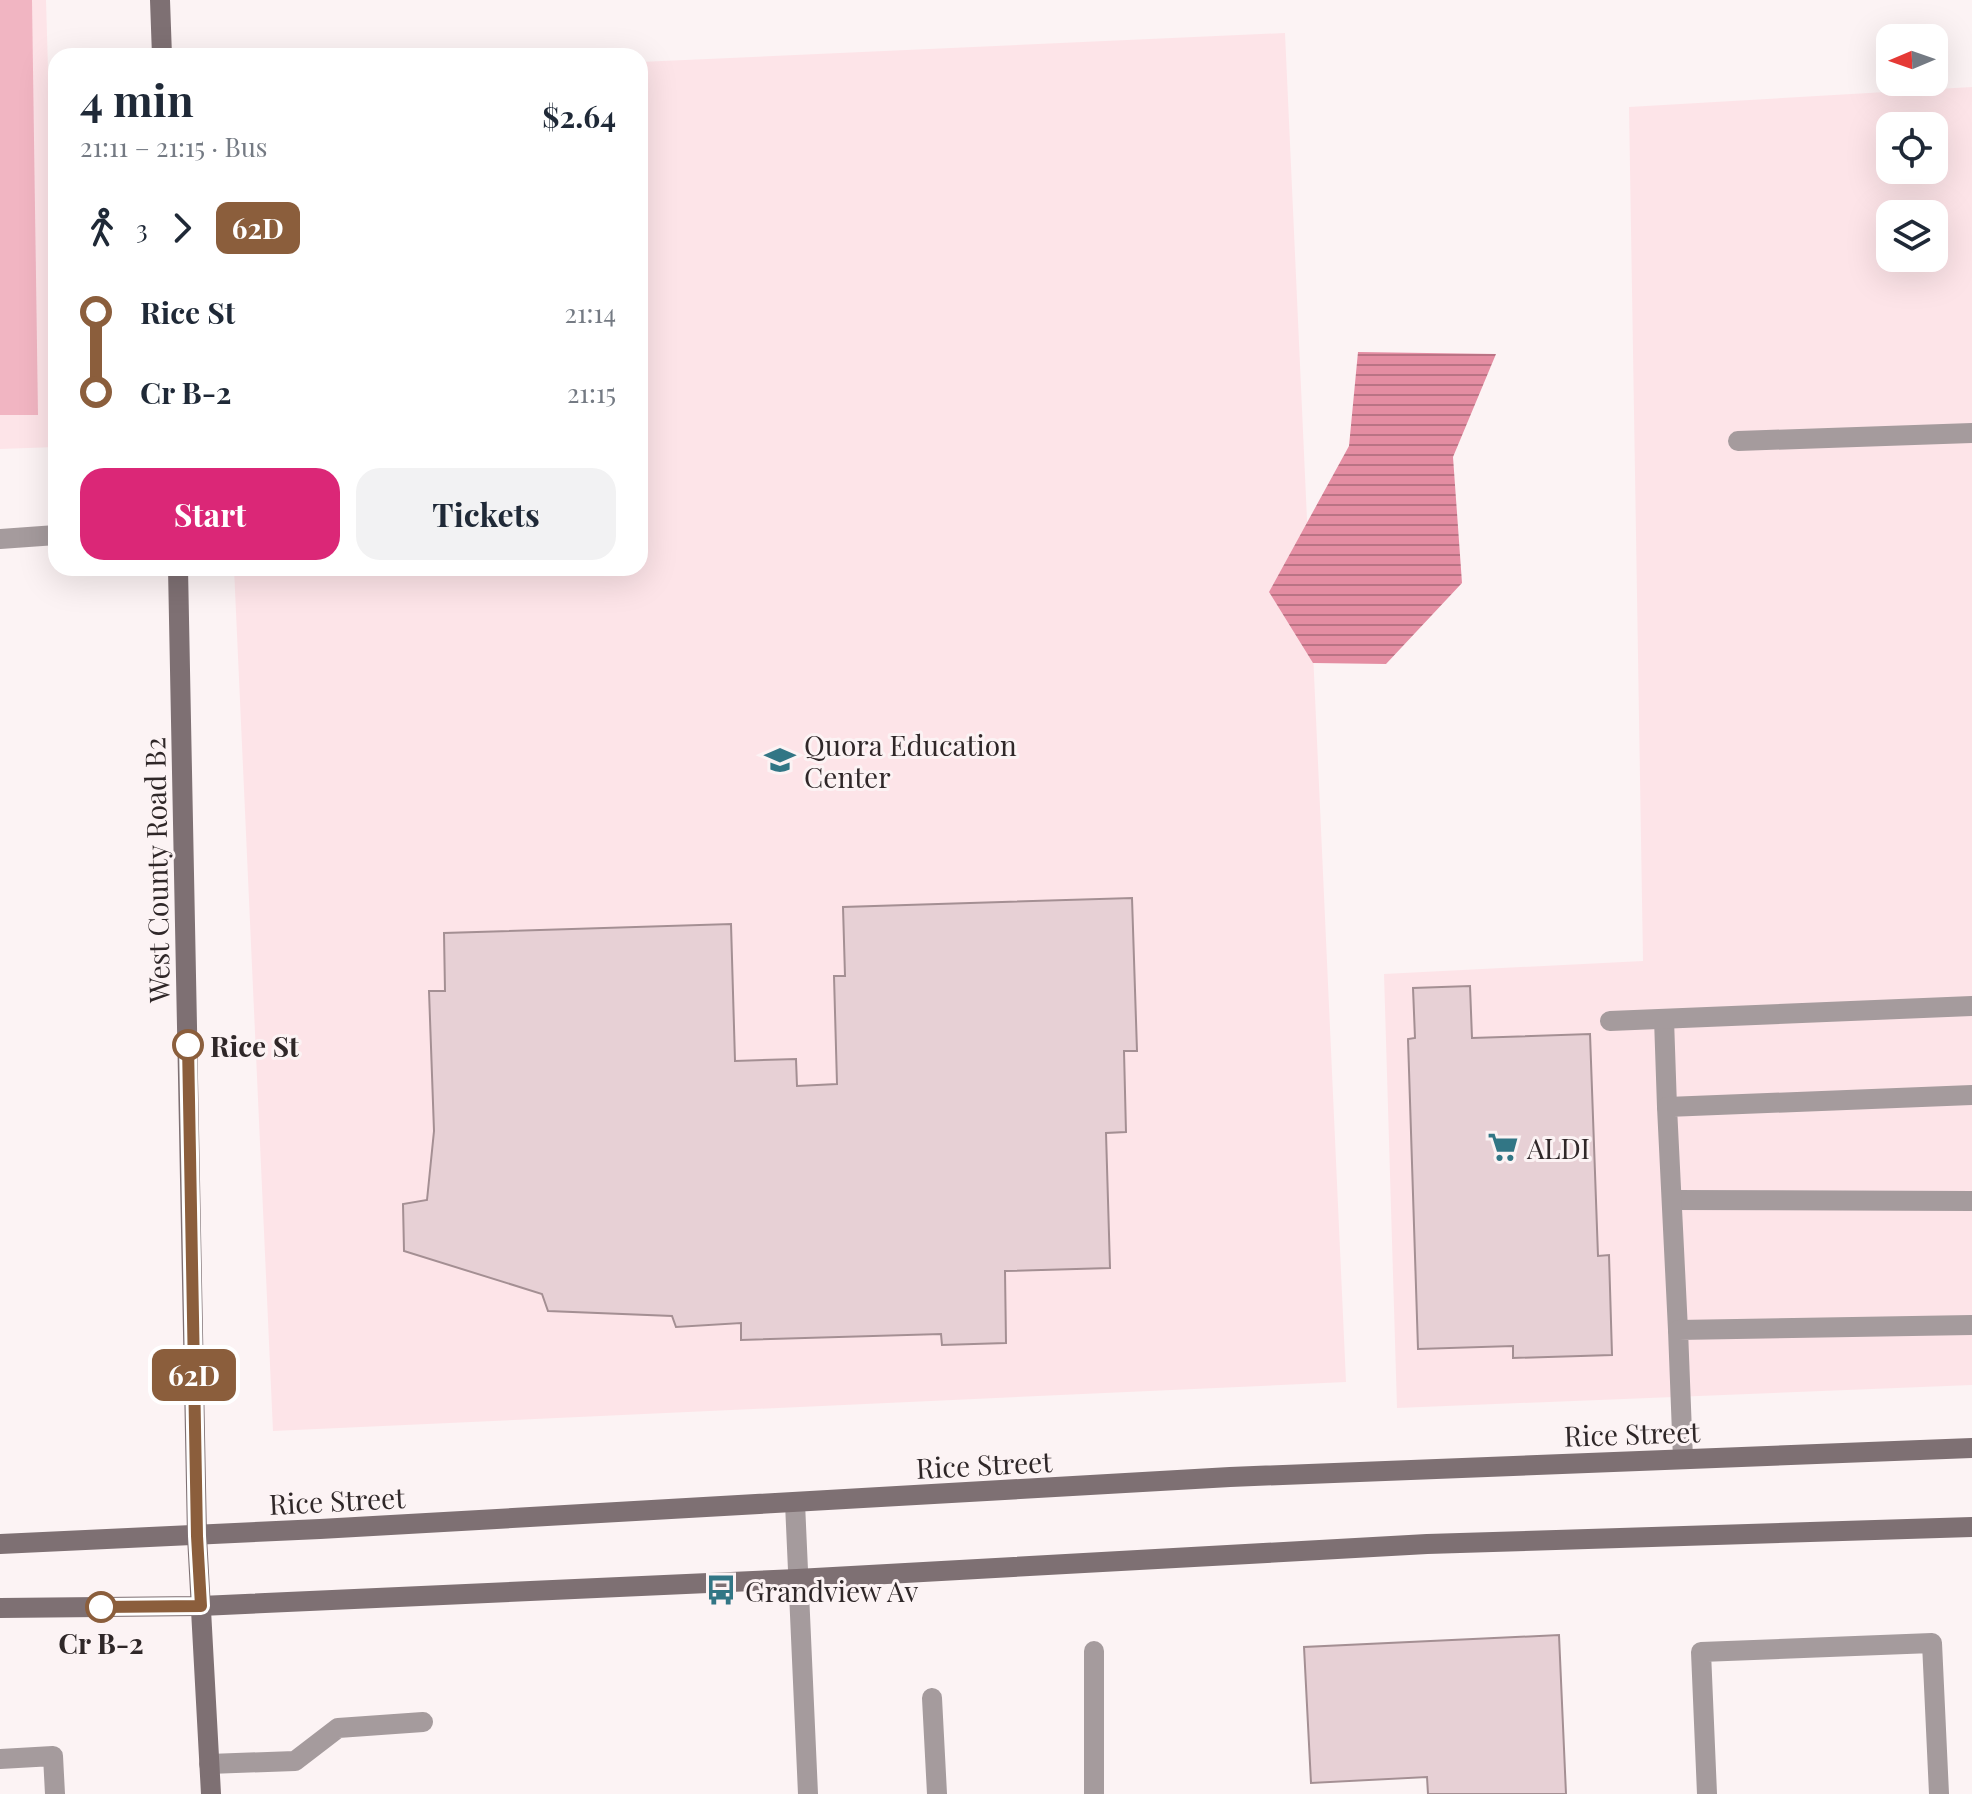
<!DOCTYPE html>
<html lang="en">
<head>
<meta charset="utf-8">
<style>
  body { margin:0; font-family:"Playfair Display",serif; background:#f2f2f3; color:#1f2937; height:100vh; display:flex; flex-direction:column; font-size:30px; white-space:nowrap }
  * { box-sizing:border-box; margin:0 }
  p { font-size:26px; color:#747a83 }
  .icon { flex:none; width:44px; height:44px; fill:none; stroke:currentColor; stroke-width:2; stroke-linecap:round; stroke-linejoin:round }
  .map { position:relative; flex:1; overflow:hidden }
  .drawer { position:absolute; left:48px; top:48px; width:600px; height:528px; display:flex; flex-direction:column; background:#fff; border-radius:24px; box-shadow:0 8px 32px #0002 }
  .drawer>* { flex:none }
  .badge { padding:0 16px; border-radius:12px; font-size:28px; line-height:52px }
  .needle { width:52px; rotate:268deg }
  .buttons { position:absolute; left:1876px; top:24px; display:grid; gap:16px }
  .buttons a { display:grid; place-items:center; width:72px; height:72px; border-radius:16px; background:#fff; box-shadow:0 8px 32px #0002; font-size:40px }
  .map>.badge { position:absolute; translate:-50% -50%; box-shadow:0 0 0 4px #fff }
  .legs { display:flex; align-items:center; gap:12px; height:88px; padding:0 32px; font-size:26px }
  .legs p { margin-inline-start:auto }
  .headline { display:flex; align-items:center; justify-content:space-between; height:136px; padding:0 32px }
  h1 { font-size:44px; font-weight:700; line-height:60px }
  .button { display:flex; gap:16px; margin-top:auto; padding:16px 32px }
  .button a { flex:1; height:92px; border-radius:24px; background:#db2777; color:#fff; font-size:32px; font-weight:700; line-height:92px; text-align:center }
  .button a+a { background:#f2f2f3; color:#1f2937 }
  ul { padding:0 32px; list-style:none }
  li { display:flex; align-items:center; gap:28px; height:80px; font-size:30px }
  li i { display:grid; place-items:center; width:12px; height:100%; margin:0 10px; background:currentColor }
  li i::after { content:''; width:20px; height:20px; margin:-10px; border:6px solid; border-radius:50%; background:#fff }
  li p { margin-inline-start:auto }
  li:first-child i { background:linear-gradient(#0000 50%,currentColor 0) }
  li:last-child i { background:linear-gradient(currentColor 50%,#0000 0) }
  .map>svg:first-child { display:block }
  .built { fill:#fde4e8; fill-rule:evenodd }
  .pitch { fill:#f1b5c2 }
  .water { fill:url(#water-rules) }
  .building { fill:#e7d0d5; stroke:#a48f93; stroke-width:2 }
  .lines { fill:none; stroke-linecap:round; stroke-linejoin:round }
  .lane { stroke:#a59b9d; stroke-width:20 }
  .street { stroke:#a59b9d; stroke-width:20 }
  .secondary { stroke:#7e7073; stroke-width:20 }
  .line-1-casing { stroke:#fff; stroke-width:18 }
  .line-1 { stroke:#8b5e3c; stroke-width:12 }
  .stop-1-dot { fill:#fff; stroke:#8b5e3c; stroke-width:4 }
  .labels { text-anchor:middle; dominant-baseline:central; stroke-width:6; stroke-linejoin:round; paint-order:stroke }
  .poi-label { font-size:28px; fill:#2f2728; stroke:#fcf3f4; text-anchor:start }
  .street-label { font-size:28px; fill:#2f2728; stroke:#fcf3f4 }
  .stop-label { font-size:28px; font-weight:bold; fill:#2f2728; stroke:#fcf3f4; text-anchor:start }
</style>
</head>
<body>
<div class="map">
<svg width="1972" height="1794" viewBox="0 0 1972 1794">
  <defs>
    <pattern id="water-rules" width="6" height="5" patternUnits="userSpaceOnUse" patternTransform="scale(2)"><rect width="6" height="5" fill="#e48da2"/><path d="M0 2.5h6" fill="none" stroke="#b97384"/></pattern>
  </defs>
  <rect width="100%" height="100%" fill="#fcf3f4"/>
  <!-- built -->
  <g class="built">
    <path d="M0,0h46l10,342v105l-56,2z"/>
    <path d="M1285,33l61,1349 -1073,49 -39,-863h406v-506z"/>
    <path d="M1972,87v1298l-575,23 -13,-434 259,-13 -14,-854zM1890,126h44v44h-44zM1890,214h44v44h-44z"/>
  </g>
  <!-- pitch -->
  <path class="pitch" d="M0,0h32l6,415h-38z"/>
  <!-- water -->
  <path class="water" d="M1358,352l138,2 -43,103 9,126 -76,81 -73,-1 -44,-71 80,-146z"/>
  <!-- building -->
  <g class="building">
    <path d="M1132,898l5,153h-13l2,81 -20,1 4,135 -105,3 1,72 -64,2 -1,-11 -200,6v-17l-65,4 -4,-11 -124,-5 -6,-17 -138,-43 -1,-47 24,-4 7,-69 -5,-140h16l-1,-58 287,-9 4,137 61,-2 1,27 40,-2 -3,-108h11l-2,-69z"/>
    <path d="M1470,986l2,52 118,-4 8,222 11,-1 3,100 -99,3v-12l-95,3 -10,-310 7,-1 -2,-50z"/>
    <path d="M1559,1635l7,159h-138l-1,-17 -116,6 -7,-136z"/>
  </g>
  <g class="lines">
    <!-- lane -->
    <g class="lane">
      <path d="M1738,441l234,-8"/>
      <path d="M0,539l56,-4"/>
      <path d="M1664,1019l3,88"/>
      <path d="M1610,1021l362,-15"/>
      <path d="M1672,1200l300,1"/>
      <path d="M1678,1330l-11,-223 305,-12"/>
      <path d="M1683,1459l-5,-129 294,-5"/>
      <path d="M932,1698l5,96"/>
      <path d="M0,1759l53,-3 2,38"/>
      <path d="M209,1764l86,-3 43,-33 85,-6"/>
      <path d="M1094,1794v-143"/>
      <path d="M1707,1794l-6,-142 231,-9 7,151"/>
    </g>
    <!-- street -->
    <path class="street" d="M795,1503l13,291"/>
    <!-- secondary -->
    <g class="secondary">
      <path d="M160,0l2,56"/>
      <path d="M178,568l19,968 14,258"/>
      <path d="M0,1544l320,-15 910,-52 742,-29"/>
      <path d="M0,1608l201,-2 596,-27 630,-35 545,-17"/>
    </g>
  </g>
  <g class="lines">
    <!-- line-1 casing -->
    <g class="line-1-casing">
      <path id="line-1" d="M101,1607l100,-1 -4,-70 -9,-491"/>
    </g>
    <!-- line-1 -->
    <use href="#line-1" class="line-1"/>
  </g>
  <!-- icons -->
  <defs>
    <g id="school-bare" transform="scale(2.4)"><path d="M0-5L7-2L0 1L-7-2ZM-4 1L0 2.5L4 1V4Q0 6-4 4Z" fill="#327685" stroke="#fcf3f4" stroke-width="2.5" paint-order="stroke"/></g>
    <g id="supermarket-bare" transform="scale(2.4)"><path d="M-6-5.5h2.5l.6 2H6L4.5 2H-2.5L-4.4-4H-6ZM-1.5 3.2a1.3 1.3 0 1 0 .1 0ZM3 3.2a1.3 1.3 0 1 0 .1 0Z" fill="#327685" stroke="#fcf3f4" stroke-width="2.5" paint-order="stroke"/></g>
    <g id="bus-bare" transform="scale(2.4)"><path d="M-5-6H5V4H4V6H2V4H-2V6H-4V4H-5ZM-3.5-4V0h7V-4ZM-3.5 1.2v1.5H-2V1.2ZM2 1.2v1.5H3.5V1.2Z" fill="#327685" stroke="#fcf3f4" stroke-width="2.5" paint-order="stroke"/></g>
  </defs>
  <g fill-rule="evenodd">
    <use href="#school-bare" x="780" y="760"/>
    <use href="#supermarket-bare" x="1503" y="1147"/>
    <use href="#bus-bare" x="721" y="1590"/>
  </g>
  <!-- markers -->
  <g class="stop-1-dot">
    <circle cx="188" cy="1045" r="14"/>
    <circle cx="101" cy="1607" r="14"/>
  </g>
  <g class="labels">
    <!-- poi labels -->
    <g class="poi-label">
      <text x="804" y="744">Quora Education<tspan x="804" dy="32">Center</tspan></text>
      <text x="1527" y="1147">ALDI</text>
      <text x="745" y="1590">Grandview Av</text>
    </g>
    <!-- street labels -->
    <g class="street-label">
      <text transform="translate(156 870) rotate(-91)">West County Road B2</text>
      <text transform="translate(1632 1433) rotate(-2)">Rice Street</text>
      <text transform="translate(984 1464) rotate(-3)">Rice Street</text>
      <text transform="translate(337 1500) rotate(-3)">Rice Street</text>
    </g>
    <!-- stop labels -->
    <g class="stop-label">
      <text x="210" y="1045">Rice St</text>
      <text x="101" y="1642" text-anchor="middle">Cr B-2</text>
    </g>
  </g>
</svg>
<div class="buttons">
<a><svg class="needle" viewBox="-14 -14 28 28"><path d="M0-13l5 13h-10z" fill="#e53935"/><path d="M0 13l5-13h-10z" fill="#747a83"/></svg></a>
<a><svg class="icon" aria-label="locate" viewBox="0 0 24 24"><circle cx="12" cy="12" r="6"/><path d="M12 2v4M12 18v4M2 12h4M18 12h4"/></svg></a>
<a><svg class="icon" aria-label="layers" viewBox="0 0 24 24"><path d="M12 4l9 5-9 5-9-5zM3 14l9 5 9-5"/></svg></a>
</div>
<b class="badge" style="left:194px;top:1375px;background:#8b5e3c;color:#fff">62D</b>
<section class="drawer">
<div class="headline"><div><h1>4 min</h1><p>21:11 – 21:15 · Bus</p></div><b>$2.64</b></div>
<div class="legs"><svg class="icon" aria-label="walk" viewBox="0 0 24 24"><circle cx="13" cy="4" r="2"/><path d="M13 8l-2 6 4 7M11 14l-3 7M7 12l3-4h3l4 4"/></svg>3<svg class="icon" aria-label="forward" viewBox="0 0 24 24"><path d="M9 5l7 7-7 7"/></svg><b class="badge" style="background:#8b5e3c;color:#fff">62D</b></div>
<ul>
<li><i style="color:#8b5e3c"></i><b>Rice St</b><p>21:14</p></li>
<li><i style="color:#8b5e3c"></i><b>Cr B-2</b><p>21:15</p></li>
</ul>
<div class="button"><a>Start</a><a>Tickets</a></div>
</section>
</div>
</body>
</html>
